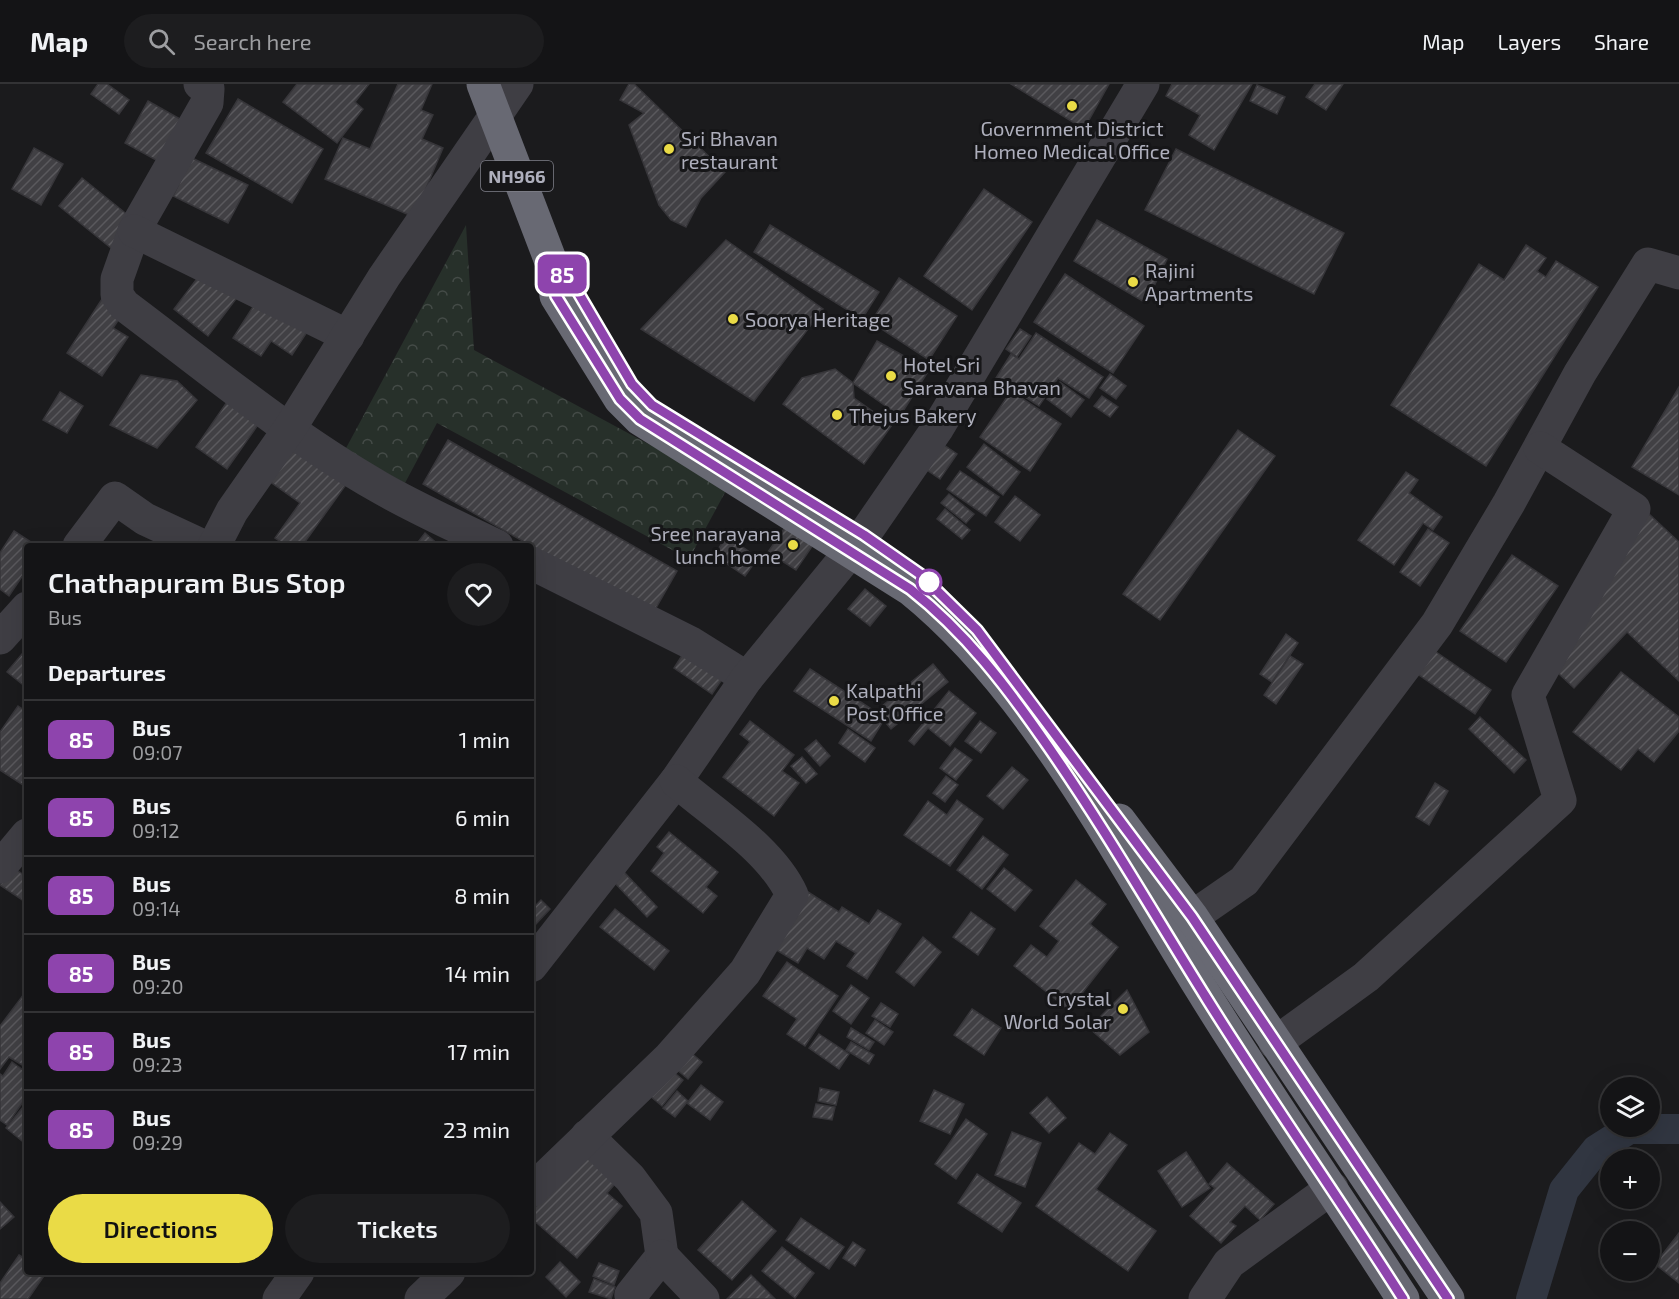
<!DOCTYPE html>
<html lang="en">
<head>
<meta charset="utf-8">
<style>
  body { margin:0; font-family:"Exo 2",sans-serif; background:#1d1d1f; color:#f1f3f6; height:100vh; display:flex; flex-direction:column; font-size:22px; white-space:nowrap }
  * { box-sizing:border-box; margin:0 }
  p { font-size:20px; color:#9d9ea1 }
  .icon { flex:none; width:33px; height:33px; fill:none; stroke:currentColor; stroke-width:2; stroke-linecap:round; stroke-linejoin:round }
  .map { position:relative; flex:1; overflow:hidden }
  .details { position:absolute; left:24px; top:459px; width:510px; height:732px; display:flex; flex-direction:column; background:#141416; border-radius:6px; box-shadow:0 6px 24px #0002,0 0 0 2px #333335 }
  .details>* { flex:none }
  .badge { padding:0 12px; border-radius:9px; font-size:21px; line-height:39px }
  .controls { position:absolute; left:1600px; top:993px; display:grid; gap:12px }
  .controls a { display:grid; place-items:center; width:60px; height:60px; border-radius:50%; background:#141416; box-shadow:0 6px 24px #0002,0 0 0 2px #333335; font-size:30px }
  .map>.badge { position:absolute; translate:-50% -50%; box-shadow:0 0 0 3px #fff }
  h2 { padding:0 24px; font-size:22px; line-height:54px }
  .round { display:grid; place-items:center; flex:none; width:63px; height:63px; border-radius:32px; background:#1d1d1f }
  .summary { display:flex; align-items:center; justify-content:space-between; height:102px; padding:0 24px }
  h1 { font-size:28px; font-weight:600; line-height:45px }
  .action { display:flex; gap:12px; margin-top:auto; padding:12px 24px }
  .action a { flex:1; height:69px; border-radius:36px; background:#eadb46; color:#111; font-size:24px; font-weight:600; line-height:69px; text-align:center }
  .action a+a { background:#1d1d1f; color:#f1f3f6 }
  ul { padding:0; list-style:none }
  li { display:flex; align-items:center; gap:18px; height:78px; padding:0 24px; border-top:2px solid #333335 }
  li div { flex:1 }
  li b { display:block; font-size:22px }
  li em { font-style:normal }
  li .badge { min-width:66px; font-weight:700; text-align:center }
  header { display:flex; align-items:center; gap:36px; box-sizing:border-box; height:84px; padding:0 30px; background:#141416; border-bottom:2px solid #333335 }
  header strong { font-size:28px }
  nav { display:flex; gap:33px; margin-inline-start:auto; font-size:21px }
  .search { width:420px; height:54px; background:#1d1d1f; display:flex; align-items:center; gap:15px; box-sizing:border-box; padding:0 21px; border-radius:33px; color:#9d9ea1; font-size:22px }
  .map>svg:first-child { display:block }
  .forest { fill:url(#forest-crowns) }
  .lines { fill:none; stroke-linecap:round; stroke-linejoin:round }
  .canal { stroke:#313641; stroke-width:30 }
  .building { fill:url(#building-hatch); stroke:#363539; stroke-width:1.5 }
  .minor { stroke:#3f3e44; stroke-width:33 }
  .highway { stroke:#686973; stroke-width:33 }
  .line-casing { stroke:#fff; stroke-width:14 }
  .line { stroke:#8e44ad; stroke-width:9 }
  .poi-dot { fill:#eadb46; stroke:#161618; stroke-width:2 }
  .stop-dot { fill:#fff; stroke:#8e44ad; stroke-width:3 }
  .labels { text-anchor:middle; dominant-baseline:central; stroke-width:6; stroke-linejoin:round; paint-order:stroke }
  .shield { fill:#161618; stroke:#80818b; stroke-width:1.5 }
  .shield-label { font-size:18px; font-weight:bold; fill:#aeafbc }
  .poi-label { font-size:20px; fill:#aeafbc; stroke:#161618; text-anchor:start }
</style>
</head>
<body>
<header>
<strong>Map</strong>
<div class="search"><svg class="icon" aria-label="search" viewBox="0 0 24 24"><circle cx="10" cy="10" r="6"/><path d="M15 15l6 6"/></svg>Search here</div>
<nav><a>Map</a><a>Layers</a><a>Share</a></nav>
</header>
<div class="map">
<svg width="1679" height="1215" viewBox="0 0 1679 1215">
  <defs>
    <pattern id="forest-crowns" width="20" height="18" patternUnits="userSpaceOnUse" patternTransform="scale(1.5)"><rect width="20" height="18" fill="#27302a"/><path d="M2 6a3 3 0 1 1 6 0M12 15a3 3 0 1 1 6 0" fill="none" stroke="#444b47"/></pattern>
    <pattern id="building-hatch" width="6" height="6" patternUnits="userSpaceOnUse" patternTransform="scale(1.5)"><rect width="6" height="6" fill="#414044"/><path d="M-1 1l2-2M0 6l6-6M5 7l2-2" fill="none" stroke="#5a595d"/></pattern>
  </defs>
  <rect width="100%" height="100%" fill="#1b1b1d"/>
  <!-- forest -->
  <path class="forest" d="M466,141l8,125 254,137 -39,72 -252,-136 -32,60 -60,-33z"/>
  <g class="lines">
    <!-- canal -->
    <path class="canal" d="M1531,1215l33,-109 32,-40 33,-21h50"/>
  </g>
  <!-- building -->
  <g class="building">
    <path d="M98,0h9l22,16 -10,14 -28,-20z"/>
    <path d="M297,0h72l-14,18 8,7 -26,34 -54,-41z"/>
    <path d="M398,0h34l-11,26 12,5 -11,24 21,9 -29,69 -89,-38 18,-41 27,11z"/>
    <path d="M629,0h5l91,88 -24,26 -15,29 -15,-7 -12,-15 -30,-80 15,-12 -24,-13z"/>
    <path d="M1011,0h98l-25,45z"/>
    <path d="M1172,0h80l-38,66 -25,-15 11,-20 -34,-19z"/>
    <path d="M1315,0h28l-17,26 -20,-13z"/>
    <path d="M1257,1l28,12 -8,17 -27,-13z"/>
    <path d="M238,15l85,50 -31,54 -86,-50z"/>
    <path d="M148,17l41,23 -22,42 -42,-23z"/>
    <path d="M34,64l29,16 -22,41 -29,-16z"/>
    <path d="M1176,65l168,84 -30,61 -169,-84z"/>
    <path d="M192,74l56,27 -20,38 -55,-27z"/>
    <path d="M82,94l52,42 -23,28 -52,-42z"/>
    <path d="M984,105l48,33 -60,88 -48,-34z"/>
    <path d="M1097,136l70,39 -21,44 -72,-42z"/>
    <path d="M770,141l109,67 -17,27 -108,-67z"/>
    <path d="M726,156l97,69 -69,92 -113,-72z"/>
    <path d="M1526,161l20,13 -9,13 9,6 10,-16 42,26 -112,179 -95,-61 88,-141 25,16z"/>
    <path d="M208,180l34,27 -34,45 -34,-27z"/>
    <path d="M1065,190l79,52 -31,47 -79,-51z"/>
    <path d="M899,194l58,38 -28,44 -58,-38z"/>
    <path d="M102,215l21,14 -10,15 15,9 -26,39 -35,-23z"/>
    <path d="M258,215l49,33 -15,23 -21,-14 -10,15 -28,-18z"/>
    <path d="M1020,245l11,7 -14,21 -11,-8z"/>
    <path d="M1036,249l67,44 -14,21 -31,-20 -19,28 -43,-28 15,-24 8,5z"/>
    <path d="M877,257l52,29 -29,46 -47,-33z"/>
    <path d="M835,285l18,14 1,15 38,27 -28,39 -81,-60 19,-26z"/>
    <path d="M1110,290l16,12 -10,13 -16,-11z"/>
    <path d="M141,291l36,6 20,19 -40,48 -47,-23z"/>
    <path d="M1060,298l24,18 -13,17 -24,-18z"/>
    <path d="M1679,303v108l-47,-28z"/>
    <path d="M1011,307l50,33 -31,47 -50,-34z"/>
    <path d="M60,308l23,14 -16,27 -24,-13z"/>
    <path d="M1102,312l16,11 -8,10 -16,-11z"/>
    <path d="M229,315l31,23 -33,47 -31,-22z"/>
    <path d="M1238,346l37,26 -115,164 -37,-26z"/>
    <path d="M290,352l60,43 -48,67h-15l-12,-8 25,-35 -38,-27z"/>
    <path d="M448,356l229,131 -25,44 -229,-131z"/>
    <path d="M941,359l16,11 -17,25 -16,-11z"/>
    <path d="M984,360l36,28 -17,23 -36,-28z"/>
    <path d="M960,387l39,26 -13,19 -39,-27z"/>
    <path d="M1406,388l12,8 -9,13 33,24 -9,13 -10,-7 -29,42 -36,-25z"/>
    <path d="M949,410l25,20 -8,9 -25,-20z"/>
    <path d="M1015,412l25,19 -20,26 -25,-19z"/>
    <path d="M945,425l25,21 -8,9 -25,-20z"/>
    <path d="M1649,430l30,28v139l-52,-49 -53,56 -33,-31 42,-73z"/>
    <path d="M790,436l27,19 -21,31 -28,-18z"/>
    <path d="M1428,445l21,14 -29,43 -20,-14z"/>
    <path d="M14,447l23,15h-10v23l-18,27 -9,-7v-36z"/>
    <path d="M425,449l15,13h-25z"/>
    <path d="M727,452l31,22 -13,18 -31,-21z"/>
    <path d="M1512,471l46,31 -52,76 -46,-31z"/>
    <path d="M865,505l21,17 -16,20 -22,-17z"/>
    <path d="M1286,550l12,9 -26,39 -12,-8z"/>
    <path d="M1426,561l65,45 -16,24 -66,-46z"/>
    <path d="M688,562l39,26 -15,22 -38,-26z"/>
    <path d="M27,564v40l-20,-16z"/>
    <path d="M1290,572l13,8 -27,40 -12,-9z"/>
    <path d="M933,580l15,18 -57,47 -15,-18z"/>
    <path d="M810,585l63,41 -3,6 12,7 -11,18 -77,-50z"/>
    <path d="M1621,588l58,45v14l-25,31 -16,-13 -17,21 -48,-38z"/>
    <path d="M949,607l27,22 -26,33 -22,-18 -14,17 -5,-4z"/>
    <path d="M18,622l9,6v67l-4,6 -23,-15v-38z"/>
    <path d="M1480,633l46,43 -12,13 -45,-44z"/>
    <path d="M750,637l44,34 -12,16 17,12 -25,33 -51,-39 27,-35 -10,-8z"/>
    <path d="M980,637l16,12 -15,20 -16,-12z"/>
    <path d="M848,645l27,19 -10,14 -26,-19z"/>
    <path d="M816,656l14,16 -10,10 -15,-17z"/>
    <path d="M955,664l17,12 -16,20 -16,-12z"/>
    <path d="M802,673l15,17 -11,9 -15,-17z"/>
    <path d="M1012,683l16,13 -25,29 -16,-13z"/>
    <path d="M946,692l12,9 -13,17 -12,-9z"/>
    <path d="M1435,699l13,8 -19,34 -13,-8z"/>
    <path d="M957,716l26,19 -33,47 -46,-31 24,-34 19,14z"/>
    <path d="M669,748l49,40 -12,15 11,9 -14,17 -52,-42 13,-18 -7,-6z"/>
    <path d="M983,752l25,19 -26,34 -25,-19z"/>
    <path d="M12,783l12,8 3,-5v33l-27,-18z"/>
    <path d="M1004,784l28,22 -17,21 -28,-22z"/>
    <path d="M623,787l34,36 -10,10 -34,-36z"/>
    <path d="M1076,796l30,24 -16,20 28,23 -49,63 -55,-44 17,-21 16,12 12,-16 -19,-15z"/>
    <path d="M808,808l31,20 3,-5 27,17 9,-14 23,14 -34,55 -20,-13 9,-13 -20,-12 -12,18 -17,-11 -9,15 -25,-15z"/>
    <path d="M541,816l9,9 -14,15 -5,-5v-9z"/>
    <path d="M615,825l54,42 -15,19 -54,-43z"/>
    <path d="M971,828l24,17 -17,26 -25,-18z"/>
    <path d="M923,853l18,15 -27,34 -18,-14z"/>
    <path d="M787,878l51,34 -33,50 -18,-12 10,-15 -34,-23z"/>
    <path d="M851,901l18,13 -18,26 -18,-13z"/>
    <path d="M27,906v78l-18,-11 -9,12v-43z"/>
    <path d="M1127,906l22,42 -29,23 -31,-27z"/>
    <path d="M881,919l17,11 -8,13 -18,-11z"/>
    <path d="M972,925l29,19 -17,27 -30,-20z"/>
    <path d="M875,936l18,12 -9,13 -18,-12z"/>
    <path d="M851,944l23,14 -5,8 -22,-13z"/>
    <path d="M819,950l30,20 -10,15 -30,-21z"/>
    <path d="M851,958l23,13 -5,9 -23,-14z"/>
    <path d="M684,963l18,15 -14,17 -18,-15z"/>
    <path d="M12,978l15,11v23l-20,29 -7,-5v-46l3,2z"/>
    <path d="M671,986l12,10 -21,26 -12,-10z"/>
    <path d="M701,1001l22,17 -13,18 -23,-17z"/>
    <path d="M820,1004l19,4 -3,13 -18,-4z"/>
    <path d="M934,1006l30,14 -14,30 -30,-13z"/>
    <path d="M677,1007l11,10 -13,16 -12,-9z"/>
    <path d="M1047,1013l19,21 -17,15 -19,-20z"/>
    <path d="M27,1018v43l-21,-17z"/>
    <path d="M816,1020l19,3 -3,13 -19,-3z"/>
    <path d="M966,1035l21,15 -31,45 -21,-15z"/>
    <path d="M1012,1048l29,11 -16,44 -30,-12z"/>
    <path d="M1110,1049l17,12 -31,44 60,42 -28,40 -92,-65 43,-63 16,11z"/>
    <path d="M586,1065l34,29 -13,15 15,13 -45,52 -46,-40v-6z"/>
    <path d="M1186,1068l24,36 -28,19 -24,-36z"/>
    <path d="M1227,1079l47,41 -14,16 -15,-14 -15,16 6,4 -15,17 -31,-27 25,-28 -6,-4z"/>
    <path d="M977,1090l44,29 -19,29 -44,-29z"/>
    <path d="M742,1117l34,30 -44,49 -34,-30z"/>
    <path d="M0,1118l14,15 -14,12z"/>
    <path d="M801,1134l43,29 -15,22 -43,-29z"/>
    <path d="M1679,1149v50l-24,-19z"/>
    <path d="M853,1158l12,8 -10,16 -12,-8z"/>
    <path d="M782,1163l32,26 -19,25 -33,-27z"/>
    <path d="M19,1171l8,5v12l19,1 -18,26h-28v-16z"/>
    <path d="M560,1178l20,20 -14,15 -20,-20z"/>
    <path d="M599,1179l20,8 -5,14 -21,-9z"/>
    <path d="M751,1191l24,24h-48z"/>
    <path d="M594,1195l21,8 -4,12 -22,-7z"/>
  </g>
  <g class="lines">
    <!-- minor -->
    <g class="minor">
      <path d="M200,0l8,5 -1,14 -73,128 -17,48v16l7,10c84,63 164,130 255,182 38,22 79,40 118,59"/>
      <path d="M134,147l214,105"/>
      <path d="M79,462l36,-48 30,21 58,27"/>
      <path d="M214,462l18,-35 58,-83 94,-151 133,-193"/>
      <path d="M531,479l160,80 56,35"/>
      <path d="M0,554l27,-30"/>
      <path d="M0,783l27,-32"/>
      <path d="M1192,833l52,-36 193,-257 72,-121 71,-130 68,-109 31,9"/>
      <path d="M531,882l145,-185 71,-103 117,-143 73,-106 206,-345"/>
      <path d="M1275,959l91,-66 194,-177 -32,-105 106,-186 -94,-61"/>
      <path d="M587,1052l43,42 26,35 6,43 -31,39 2,4"/>
      <path d="M531,1107l138,-133 76,-86 47,-77c-20,-45 -78,-81 -116,-114"/>
      <path d="M662,1172l41,43"/>
      <path d="M279,1215l19,-27"/>
      <path d="M421,1215l28,-27"/>
      <path d="M1205,1215l24,-36 103,-75"/>
    </g>
    <!-- highway -->
    <g class="highway">
      <path d="M483,0l70,183 3,29 64,103 20,20 270,170c123,99 207,265 290,398 65,106 136,207 203,312"/>
      <path d="M1119,736l73,97 256,382"/>
    </g>
  </g>
  <g class="lines">
    <!-- line casing -->
    <g class="line-casing">
      <path id="line" d="M1403,1215c-64,-101 -133,-199 -196,-300 -53,-85 -103,-172 -160,-254 -40,-58 -81,-112 -137,-156l-270,-170 -20,-20 -64,-103 -3,-29 19,15 60,102 20,21 212,130 56,39 57,56 215,287 256,382"/>
    </g>
    <!-- line -->
    <use href="#line" class="line"/>
  </g>
  <!-- markers -->
  <g class="poi-dot">
    <circle cx="1072" cy="22" r="6"/>
    <circle cx="669" cy="65" r="6"/>
    <circle cx="1133" cy="198" r="6"/>
    <circle cx="733" cy="235" r="6"/>
    <circle cx="891" cy="292" r="6"/>
    <circle cx="837" cy="331" r="6"/>
    <circle cx="793" cy="461" r="6"/>
    <circle cx="834" cy="617" r="6"/>
    <circle cx="1123" cy="925" r="6"/>
  </g>
  <circle class="stop-dot" cx="929" cy="498" r="12"/>
  <g class="labels">
    <!-- shield labels -->
    <rect class="shield" x="481" y="77" width="72" height="30" rx="4.5"/>
    <g class="shield-label">
      <text x="517" y="92">NH966</text>
    </g>
    <!-- poi labels -->
    <g class="poi-label">
      <text x="1072" y="44" text-anchor="middle">Government District<tspan x="1072" dy="23">Homeo Medical Office</tspan></text>
      <text x="681" y="54">Sri Bhavan<tspan x="681" dy="23">restaurant</tspan></text>
      <text x="1145" y="186">Rajini<tspan x="1145" dy="23">Apartments</tspan></text>
      <text x="745" y="235">Soorya Heritage</text>
      <text x="903" y="280">Hotel Sri<tspan x="903" dy="23">Saravana Bhavan</tspan></text>
      <text x="849" y="331">Thejus Bakery</text>
      <text x="781" y="449" text-anchor="end">Sree narayana<tspan x="781" dy="23">lunch home</tspan></text>
      <text x="846" y="606">Kalpathi<tspan x="846" dy="23">Post Office</tspan></text>
      <text x="1111" y="914" text-anchor="end">Crystal<tspan x="1111" dy="23">World Solar</tspan></text>
    </g>
  </g>
</svg>
<div class="controls">
<a><svg class="icon" aria-label="layers" viewBox="0 0 24 24"><path d="M12 4l9 5-9 5-9-5zM3 14l9 5 9-5"/></svg></a>
<a>+</a>
<a>−</a>
</div>
<b class="badge" style="left:562px;top:190px;background:#8e44ad;color:#fff">85</b>
<section class="details">
<div class="summary"><div><h1>Chathapuram Bus Stop</h1><p>Bus</p></div><a class="round"><svg class="icon" aria-label="heart" viewBox="0 0 24 24"><path d="M12 20l-8-8c-3-5 5-10 8-4 3-6 11-1 8 4z"/></svg></a></div>
<h2>Departures</h2>
<ul>
<li><span class="badge" style="background:#8e44ad;color:#fff">85</span><div><b>Bus</b><p>09:07</p></div><em>1 min</em></li>
<li><span class="badge" style="background:#8e44ad;color:#fff">85</span><div><b>Bus</b><p>09:12</p></div><em>6 min</em></li>
<li><span class="badge" style="background:#8e44ad;color:#fff">85</span><div><b>Bus</b><p>09:14</p></div><em>8 min</em></li>
<li><span class="badge" style="background:#8e44ad;color:#fff">85</span><div><b>Bus</b><p>09:20</p></div><em>14 min</em></li>
<li><span class="badge" style="background:#8e44ad;color:#fff">85</span><div><b>Bus</b><p>09:23</p></div><em>17 min</em></li>
<li><span class="badge" style="background:#8e44ad;color:#fff">85</span><div><b>Bus</b><p>09:29</p></div><em>23 min</em></li>
</ul>
<div class="action"><a>Directions</a><a>Tickets</a></div>
</section>
</div>
</body>
</html>
